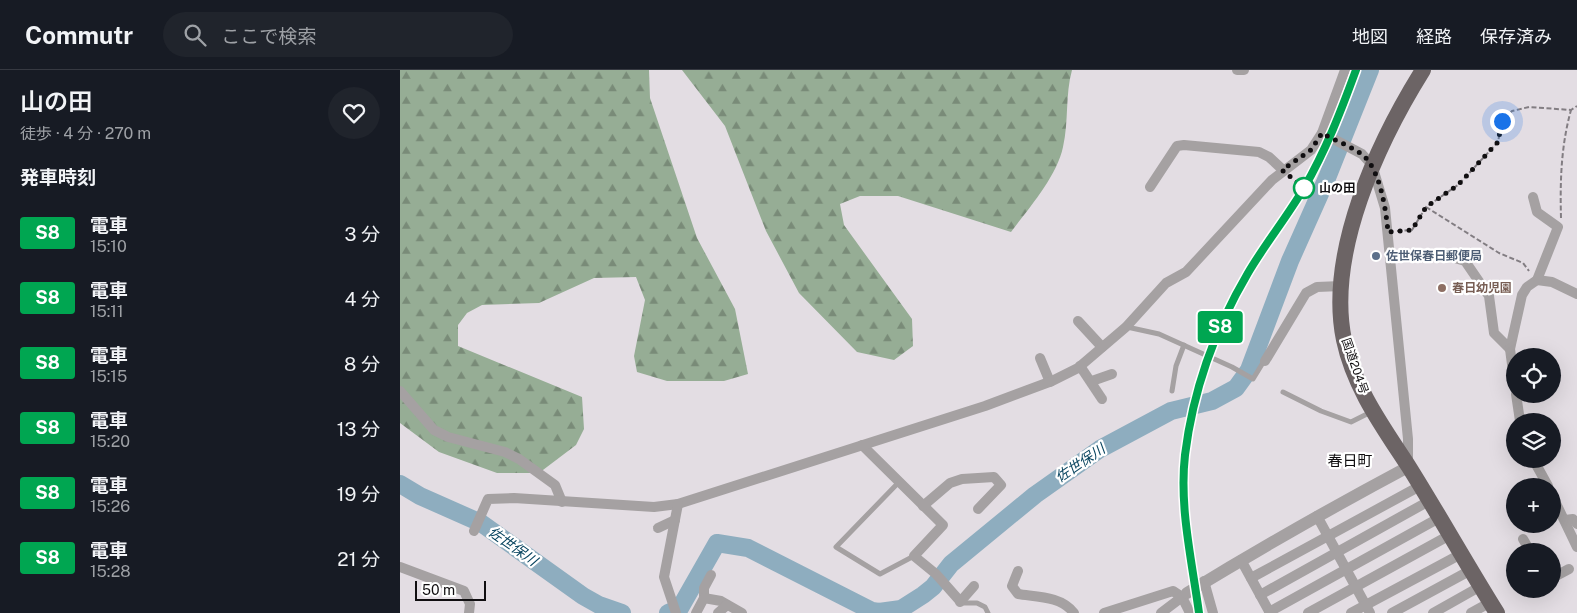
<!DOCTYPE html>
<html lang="ja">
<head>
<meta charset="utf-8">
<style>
  body { margin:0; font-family:"Public Sans","Noto Sans JP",sans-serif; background:#20242c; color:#f1f3f6; height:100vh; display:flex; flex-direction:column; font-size:19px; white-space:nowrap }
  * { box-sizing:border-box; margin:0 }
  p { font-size:16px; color:#9ea1a6 }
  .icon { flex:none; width:28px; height:28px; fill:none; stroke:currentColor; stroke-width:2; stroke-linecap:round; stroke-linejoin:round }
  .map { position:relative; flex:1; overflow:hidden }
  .drawer { display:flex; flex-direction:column; background:#171b24; width:400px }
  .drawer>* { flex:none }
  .badge { padding:0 10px; border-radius:4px; font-size:18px; line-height:32px }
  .buttons { position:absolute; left:1106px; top:278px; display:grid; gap:10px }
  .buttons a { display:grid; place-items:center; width:55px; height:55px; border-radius:50%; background:#171b24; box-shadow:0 5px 20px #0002; font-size:25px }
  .scale { position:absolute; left:15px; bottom:12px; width:71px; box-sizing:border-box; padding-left:5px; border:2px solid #100e10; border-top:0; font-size:14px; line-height:18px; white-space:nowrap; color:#100e10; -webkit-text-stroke:4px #fff; paint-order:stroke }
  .you { position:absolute; width:25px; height:25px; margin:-12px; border:4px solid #fff; border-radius:50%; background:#1a73e8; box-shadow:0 0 0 8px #1a73e833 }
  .map>.badge { position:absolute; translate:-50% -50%; box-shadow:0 0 0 2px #fff }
  h2 { padding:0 20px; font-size:19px; line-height:45px }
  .round { display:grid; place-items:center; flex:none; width:52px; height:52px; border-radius:26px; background:#20242c }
  .head { display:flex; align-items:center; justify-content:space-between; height:85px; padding:0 20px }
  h1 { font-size:24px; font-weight:600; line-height:38px }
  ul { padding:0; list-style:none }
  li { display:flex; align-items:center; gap:15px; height:65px; padding:0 20px }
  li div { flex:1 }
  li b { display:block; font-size:19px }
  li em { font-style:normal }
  li .badge { min-width:55px; font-weight:700; text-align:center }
  header { display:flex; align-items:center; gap:30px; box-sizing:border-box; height:70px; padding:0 25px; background:#171b24; border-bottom:1px solid #363941 }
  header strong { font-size:24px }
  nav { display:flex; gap:28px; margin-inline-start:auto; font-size:18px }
  .search { width:350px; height:45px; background:#20242c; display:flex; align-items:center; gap:12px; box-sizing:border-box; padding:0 18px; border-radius:28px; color:#9ea1a6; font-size:19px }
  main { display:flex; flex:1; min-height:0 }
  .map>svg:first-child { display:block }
  .forest { fill:url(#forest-firs) }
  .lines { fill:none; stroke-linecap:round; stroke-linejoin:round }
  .river { stroke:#8eadbf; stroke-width:18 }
  .path { stroke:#827d82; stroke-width:2; stroke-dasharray:5 2.5; stroke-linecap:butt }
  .service { stroke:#a5a1a2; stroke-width:5 }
  .minor { stroke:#a5a1a2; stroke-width:10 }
  .tertiary { stroke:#a5a1a2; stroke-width:12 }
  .trunk { stroke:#6c6465; stroke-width:16 }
  .rail { stroke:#474447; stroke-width:3; stroke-dasharray:6 6; stroke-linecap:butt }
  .line-casing { stroke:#fff; stroke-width:11 }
  .line { stroke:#00a651; stroke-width:8 }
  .walk { stroke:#100e10; stroke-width:5; stroke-dasharray:0 9 }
  .stop-dot { fill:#fff; stroke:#00a651; stroke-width:2.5 }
  .service-dot { fill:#5c6f8a; stroke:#fff; stroke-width:2 }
  .education-dot { fill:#8d6e63; stroke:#fff; stroke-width:2 }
  .labels { text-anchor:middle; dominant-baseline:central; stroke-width:4.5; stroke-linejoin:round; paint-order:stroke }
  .stop-label { font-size:12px; font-weight:bold; fill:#100e10; stroke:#fff; text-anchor:start }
  .service-label { font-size:12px; font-weight:bold; fill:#4e5e75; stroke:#fff; text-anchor:start }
  .education-label { font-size:12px; font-weight:bold; fill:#785e54; stroke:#fff; text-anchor:start }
  .street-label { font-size:12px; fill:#100e10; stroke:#fff }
  .water-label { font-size:14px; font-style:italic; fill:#08445f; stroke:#fff }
  .quarter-label { font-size:15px; fill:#100e10; stroke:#fff }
</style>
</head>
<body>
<header>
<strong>Commutr</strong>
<div class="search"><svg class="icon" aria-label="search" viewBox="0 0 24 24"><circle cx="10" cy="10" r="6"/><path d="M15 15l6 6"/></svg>ここで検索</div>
<nav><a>地図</a><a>経路</a><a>保存済み</a></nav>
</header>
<main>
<section class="drawer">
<div class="head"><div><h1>山の田</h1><p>徒歩 · 4 分 · 270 m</p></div><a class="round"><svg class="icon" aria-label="heart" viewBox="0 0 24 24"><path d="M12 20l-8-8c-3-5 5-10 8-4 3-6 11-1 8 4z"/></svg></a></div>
<h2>発車時刻</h2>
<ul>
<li><span class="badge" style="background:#00a651;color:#fff">S8</span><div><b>電車</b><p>15:10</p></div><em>3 分</em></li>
<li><span class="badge" style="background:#00a651;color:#fff">S8</span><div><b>電車</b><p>15:11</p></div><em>4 分</em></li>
<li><span class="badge" style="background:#00a651;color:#fff">S8</span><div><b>電車</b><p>15:15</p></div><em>8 分</em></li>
<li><span class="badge" style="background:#00a651;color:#fff">S8</span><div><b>電車</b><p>15:20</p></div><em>13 分</em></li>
<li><span class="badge" style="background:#00a651;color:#fff">S8</span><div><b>電車</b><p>15:26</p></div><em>19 分</em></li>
<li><span class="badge" style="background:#00a651;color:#fff">S8</span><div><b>電車</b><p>15:28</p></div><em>21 分</em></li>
</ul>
</section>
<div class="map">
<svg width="1177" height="543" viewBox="0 0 1177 543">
  <defs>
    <pattern id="forest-firs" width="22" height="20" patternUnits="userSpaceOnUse" patternTransform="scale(1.25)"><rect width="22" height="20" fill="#96ad95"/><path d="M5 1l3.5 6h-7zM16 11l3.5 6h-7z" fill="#798b78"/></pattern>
  </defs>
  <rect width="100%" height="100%" fill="#e3dde3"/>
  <!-- forest -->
  <g class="forest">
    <path d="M0,0h249l1,28 47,140 38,71 13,65 -24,7h-57l-30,-9 -3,-16 11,-56 -9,-23 -42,1 -55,25 -57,2 -15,8 -9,12v21l124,51 2,32 -8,16 -37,28h-42l-58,-21 -39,-29z"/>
    <path d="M282,0h390c-7,25 -3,51 -9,77 -6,29 -34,61 -52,85l-113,-36h-38l-20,8 4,21 68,94 1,27 -19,14 -37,-8 -58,-59 -33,-62 -41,-105z"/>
  </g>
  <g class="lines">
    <!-- river -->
    <g class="river">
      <path d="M0,414l20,12 61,27 102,73 16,9 23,8"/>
      <path d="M268,543l12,-5 37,-65 31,5 124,63 7,1 22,-3 22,-14 10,-8 18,-23 84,-69 65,-46 71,-38 41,-10 24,-13 13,-18 41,-109 37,-83 43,-108"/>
    </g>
    <!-- path -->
    <g class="path">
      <path d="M1026,137l73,46 24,10 6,8"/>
      <path d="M1161,148c-1,-37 0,-72 10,-108"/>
      <path d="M997,161l15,-1 14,-23 32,-22 40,-43 4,-21 10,-10 17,-4 42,3 6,-4"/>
    </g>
    <!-- service -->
    <g class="service">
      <path d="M727,257l32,7 73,33 21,12 11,-18"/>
      <path d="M772,321l4,-25 8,-21"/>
      <path d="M883,322l38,19 30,11 20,-10"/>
      <path d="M499,412l-63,65 44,27 34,-18"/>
      <path d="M560,533h17l8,4 3,6"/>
    </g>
    <!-- minor -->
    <g class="minor">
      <path d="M837,0h7"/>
      <path d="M922,63l40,21 10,11 13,43 23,231v24"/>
      <path d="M750,117l27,-41 7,-1 75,7 10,5 14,13"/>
      <path d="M1048,186l17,5 24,35 5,37 16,16"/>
      <path d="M1137,210l15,2 25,12"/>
      <path d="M678,251l24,26"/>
      <path d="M640,288l10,24"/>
      <path d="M865,291l41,-68 11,-6 24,-1"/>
      <path d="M680,296l22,33"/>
      <path d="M692,311l20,-7"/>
      <path d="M1115,317l-5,-38 12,-54 5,-8 10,-7 21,-53 -21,-15 -4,-15"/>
      <path d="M0,321l34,39 14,7 57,15 14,7 36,26 7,17"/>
      <path d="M1116,324l4,27"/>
      <path d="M462,375l81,80 -29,31 22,18 23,26"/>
      <path d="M1133,389l15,27"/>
      <path d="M1152,425l25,52"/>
      <path d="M523,436l27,-23 12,-4 32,-2 7,8 -23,24"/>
      <path d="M917,446l53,97"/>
      <path d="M1165,450l8,-1 4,5"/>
      <path d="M258,458l17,-8"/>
      <path d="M74,461l14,-32 26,-1 140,9 24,-3 307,-98 67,-25 26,-13 48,-41 40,-44 20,-11 86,-92 39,-30 11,-17 23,-63"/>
      <path d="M1123,469l7,12"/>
      <path d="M841,490l29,53"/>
      <path d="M0,497l64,24 6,13 -1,9"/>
      <path d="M618,501l-6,15 6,8c19,3 43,2 56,19"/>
      <path d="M851,508l169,-92"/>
      <path d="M1152,508l17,-9"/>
      <path d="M804,511l9,32"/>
      <path d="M860,525l169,-94"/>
      <path d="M304,528v-10l7,-13"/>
      <path d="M560,532l14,-16"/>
      <path d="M869,542l170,-94"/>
      <path d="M276,543l-12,-36 14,-73"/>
      <path d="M296,543l8,-15 17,3 21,12"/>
      <path d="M318,543l9,-8"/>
      <path d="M704,543l69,-22 9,6 8,16"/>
      <path d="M761,543l25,-19"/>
      <path d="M908,543l142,-78"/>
      <path d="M951,543l110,-59"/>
      <path d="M992,543l79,-43"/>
      <path d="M1033,543l48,-27"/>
      <path d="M1071,543l20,-11"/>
    </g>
    <!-- tertiary -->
    <path class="tertiary" d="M787,523c72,-44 146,-86 221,-126"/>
    <!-- trunk -->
    <path class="trunk" d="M1023,0c-45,72 -97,183 -79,270 10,48 39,87 65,127 30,48 58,98 88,146"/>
    <!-- rail -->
    <path class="rail" d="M799,543c-7,-51 -17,-102 -14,-155 3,-64 30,-130 63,-185 18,-29 39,-56 56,-85 22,-38 37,-77 53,-118"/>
  </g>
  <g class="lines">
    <!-- line casing -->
    <g class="line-casing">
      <path id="line" d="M799,543c-7,-52 -20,-106 -14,-158 8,-65 30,-126 63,-182 17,-29 39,-56 56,-85 22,-38 37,-77 52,-118"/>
    </g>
    <!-- line -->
    <use href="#line" class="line"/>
    <!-- walk -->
    <path class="walk" d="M904,118l-22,-18 29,-20 11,-17c12,7 26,12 38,20 20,13 26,57 28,79l24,-2 14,-23 32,-22 40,-43 4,-21"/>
  </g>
  <!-- markers -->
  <circle class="stop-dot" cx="904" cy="118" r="10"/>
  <circle class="service-dot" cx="976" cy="186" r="5"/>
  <circle class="education-dot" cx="1042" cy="218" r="5"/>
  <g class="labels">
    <!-- stop labels -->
    <g class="stop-label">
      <text x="919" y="118">山の田</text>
    </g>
    <!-- service labels -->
    <g class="service-label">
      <text x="986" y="186">佐世保春日郵便局</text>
    </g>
    <!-- education labels -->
    <g class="education-label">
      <text x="1052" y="218">春日幼児園</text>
    </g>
    <!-- street labels -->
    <g class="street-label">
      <text transform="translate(955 296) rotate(71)">国道204号</text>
    </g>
    <!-- water labels -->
    <g class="water-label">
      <text transform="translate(680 393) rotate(-34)">佐世保川</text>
      <text transform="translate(113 476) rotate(35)">佐世保川</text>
    </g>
    <!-- quarter labels -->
    <g class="quarter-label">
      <text x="950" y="390">春日町</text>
    </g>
  </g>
</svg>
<div class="buttons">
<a><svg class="icon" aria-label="locate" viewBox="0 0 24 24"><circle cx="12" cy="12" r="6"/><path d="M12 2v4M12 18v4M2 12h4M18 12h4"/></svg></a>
<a><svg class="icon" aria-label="layers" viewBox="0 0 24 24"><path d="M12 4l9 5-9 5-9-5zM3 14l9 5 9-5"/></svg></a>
<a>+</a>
<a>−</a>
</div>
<div class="scale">50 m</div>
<div class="you" style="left:1102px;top:51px"></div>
<b class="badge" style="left:820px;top:257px;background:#00a651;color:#fff">S8</b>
</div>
</main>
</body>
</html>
